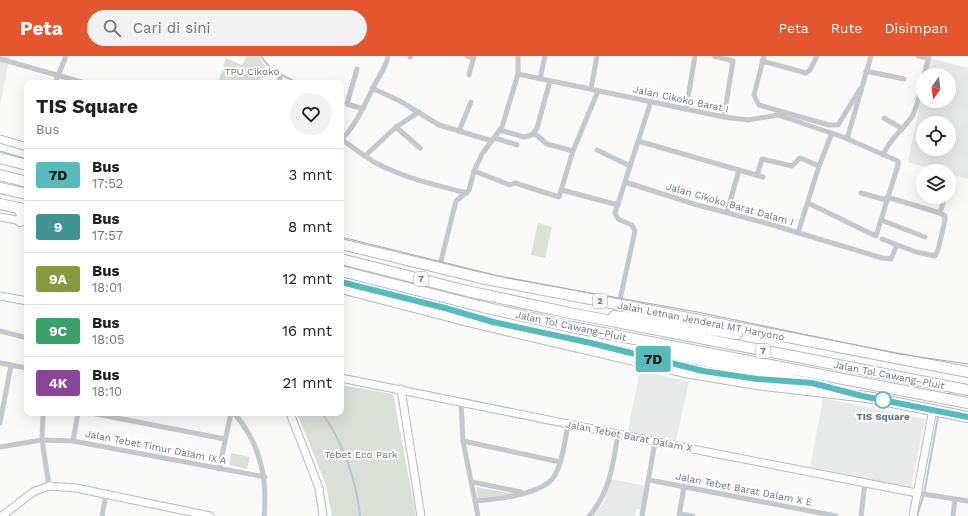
<!DOCTYPE html>
<html lang="id">
<head>
<meta charset="utf-8">
<style>
  body { margin:0; font-family:"Work Sans",sans-serif; background:#f2f2f2; color:#202124; height:100vh; display:flex; flex-direction:column; font-size:15px; white-space:nowrap }
  * { box-sizing:border-box; margin:0 }
  p { font-size:13px; color:#757577 }
  .icon { flex:none; width:22px; height:22px; fill:none; stroke:currentColor; stroke-width:2; stroke-linecap:round; stroke-linejoin:round }
  .map { position:relative; flex:1; overflow:hidden }
  .drawer { position:absolute; left:24px; top:24px; width:320px; height:336px; display:flex; flex-direction:column; background:#fff; border-radius:8px; box-shadow:0 4px 16px #0002 }
  .drawer>* { flex:none }
  .badge { padding:0 8px; border-radius:3px; font-size:14px; line-height:26px }
  .needle { width:26px; rotate:194deg }
  .buttons { position:absolute; left:916px; top:12px; display:grid; gap:8px }
  .buttons a { display:grid; place-items:center; width:40px; height:40px; border-radius:50%; background:#fff; box-shadow:0 4px 16px #0002; font-size:20px }
  .map>.badge { position:absolute; translate:-50% -50%; box-shadow:0 0 0 2px #fff }
  .round { display:grid; place-items:center; flex:none; width:42px; height:42px; border-radius:21px; background:#f2f2f2 }
  .overview { display:flex; align-items:center; justify-content:space-between; height:68px; padding:0 12px }
  h1 { font-size:19px; font-weight:700; line-height:30px }
  ul { padding:0; list-style:none }
  li { display:flex; align-items:center; gap:12px; height:52px; padding:0 12px; border-top:1px solid #e0e0e0 }
  li div { flex:1 }
  li b { display:block; font-size:15px }
  li em { font-style:normal }
  li .badge { min-width:44px; font-weight:700; text-align:center }
  header { display:flex; align-items:center; gap:24px; box-sizing:border-box; height:56px; padding:0 20px; background:#e4572e; color:#fff }
  header strong { font-size:19px }
  nav { display:flex; gap:22px; margin-inline-start:auto; font-size:14px }
  .search { width:280px; height:36px; background:#f2f2f2; display:flex; align-items:center; gap:10px; box-sizing:border-box; padding:0 14px; border-radius:22px; color:#757577; font-size:15px }
  .map>svg:first-child { display:block }
  .built { fill:#e8e9e9; fill-rule:evenodd }
  .green { fill:#dadfd7 }
  .lines { fill:none; stroke-linecap:round; stroke-linejoin:round }
  .stream { stroke:#bbc7cb; stroke-width:2 }
  .secondary-casing { stroke:#b3babf; stroke-width:9 }
  .highway-casing { stroke:#b4b9bd; stroke-width:12 }
  .street { stroke:#c3c8cc; stroke-width:5 }
  .secondary { stroke:#fff; stroke-width:7 }
  .highway { stroke:#fff; stroke-width:10 }
  .tram { stroke:#a2aab0; stroke-width:1 }
  .line-casing { stroke:#fff; stroke-width:9 }
  .line { stroke:#56bbba; stroke-width:6 }
  .stop-dot { fill:#fff; stroke:#56bbba; stroke-width:2 }
  .labels { text-anchor:middle; dominant-baseline:central; stroke-width:4; stroke-linejoin:round; paint-order:stroke }
  .shield { fill:#fff; stroke:#939fa8; stroke-width:1 }
  .shield-label { font-size:9px; font-weight:bold; fill:#657683 }
  .park-label { font-size:10px; fill:#687a64; stroke:#fff }
  .street-label { font-size:10px; fill:#657683; stroke:#fff }
  .stop-label { font-size:10px; font-weight:bold; fill:#657683; stroke:#fff }
</style>
</head>
<body>
<header>
<strong>Peta</strong>
<div class="search"><svg class="icon" aria-label="search" viewBox="0 0 24 24"><circle cx="10" cy="10" r="6"/><path d="M15 15l6 6"/></svg>Cari di sini</div>
<nav><a>Peta</a><a>Rute</a><a>Disimpan</a></nav>
</header>
<div class="map">
<svg width="968" height="460" viewBox="0 0 968 460">
  <rect width="100%" height="100%" fill="#fafaf8"/>
  <!-- built -->
  <g class="built">
    <path d="M0,0h10l-10,49z"/>
    <path d="M929,2l39,10v111l-19,-5v-3h-9l-32,-9 15,-73v12h26v-26h-23zM923,67h26v26h-26z"/>
    <path d="M640,314l49,12 -14,62 -48,-9z"/>
    <path d="M823,342l102,21 -14,69 -101,-21z"/>
    <path d="M611,423l35,7 -5,23h-4l-3,7h-41l12,-15z"/>
  </g>
  <!-- green -->
  <g class="green">
    <path d="M247,0h12l6,11 -5,16h-42l8,-25 16,7z"/>
    <path d="M538,167l14,4 -7,31 -14,-3z"/>
    <path d="M341,329l52,9 23,122h-84l-6,-31 -29,-72h44z"/>
    <path d="M231,397l19,4 -3,12 -18,-4z"/>
    <path d="M476,431l40,7 -38,4z"/>
  </g>
  <g class="lines">
    <!-- stream -->
    <g class="stream">
      <path d="M261,0c7,13 24,21 37,27"/>
      <path d="M949,338l3,-3"/>
      <path d="M322,357c20,27 35,69 38,103"/>
      <path d="M917,460l7,-22 14,-77"/>
    </g>
    <!-- secondary casing -->
    <g class="secondary-casing">
      <g id="secondary">
        <path d="M0,83l27,8"/>
        <path d="M0,161l27,5"/>
        <path d="M0,240l27,5"/>
        <path d="M341,322l331,67 245,48"/>
        <path d="M401,333l20,127"/>
        <path d="M290,357l29,75 4,28"/>
        <path d="M2,460l31,-24 16,-6 27,2 134,28"/>
        <path d="M913,460l20,-107"/>
      </g>
    </g>
    <!-- highway casing -->
    <g class="highway-casing">
      <g id="highway">
        <path d="M0,102l27,7"/>
        <path d="M0,119l27,7"/>
        <path d="M0,132l27,6"/>
        <path d="M0,148l27,6"/>
        <path d="M19,152l3,7 -2,6"/>
        <path d="M341,188l140,34 487,94"/>
        <path d="M341,203l126,32 103,22 398,77"/>
        <path d="M341,215l142,36 89,20 396,76"/>
        <path d="M341,232l135,35 209,49 72,12 110,13 101,20"/>
        <path d="M614,260l19,2 104,16"/>
        <path d="M649,293l178,38"/>
      </g>
    </g>
    <!-- street -->
    <g class="street">
      <path d="M467,0l6,2"/>
      <path d="M714,0l19,5 -9,56"/>
      <path d="M764,0l-10,39 5,10 70,20h9l22,-36"/>
      <path d="M918,0l10,2"/>
      <path d="M410,1l1,-1"/>
      <path d="M0,3l85,24"/>
      <path d="M762,5l44,12 4,-3 7,-14"/>
      <path d="M357,13l-10,35 16,5"/>
      <path d="M866,15l38,8"/>
      <path d="M518,18l206,43 24,3 30,-5 65,22 55,24v4l-22,71 -68,-33"/>
      <path d="M469,19l5,-19"/>
      <path d="M924,19l5,-19"/>
      <path d="M540,23l5,-23"/>
      <path d="M55,27l11,-27"/>
      <path d="M278,27l2,-5"/>
      <path d="M372,32l28,13 39,24 53,16"/>
      <path d="M591,33l6,-33"/>
      <path d="M686,53l9,-53"/>
      <path d="M884,62l17,10"/>
      <path d="M396,71l24,21"/>
      <path d="M500,74l24,7 8,-2 5,-7 13,-47"/>
      <path d="M459,75l12,-29"/>
      <path d="M534,77l13,11 26,7"/>
      <path d="M495,82l22,7"/>
      <path d="M341,83c11,8 22,16 33,23 30,16 61,23 93,31"/>
      <path d="M847,83l24,-83"/>
      <path d="M341,84c15,-15 22,-32 31,-50 5,-12 14,-21 16,-34"/>
      <path d="M638,85l125,36"/>
      <path d="M597,94l33,16"/>
      <path d="M883,99c8,-18 17,-22 28,-37 7,-11 9,-26 12,-39"/>
      <path d="M365,100l31,-29 23,-15"/>
      <path d="M474,115l36,14 5,-2 44,14 14,-46 25,-60"/>
      <path d="M757,119l5,-16 30,7 8,-8 19,8"/>
      <path d="M625,126l69,22 75,20 113,34 9,1 6,-14"/>
      <path d="M562,134l56,15"/>
      <path d="M861,137l25,7"/>
      <path d="M727,156l12,-42"/>
      <path d="M940,157l5,-16"/>
      <path d="M881,164l44,17"/>
      <path d="M798,177l21,-67 13,-33"/>
      <path d="M882,183l34,13 19,4 3,-6 7,-30v-4l-5,-3 -53,-16"/>
      <path d="M439,213l17,-68 13,-11 5,-19 8,-17 20,-27 16,-53v-18"/>
      <path d="M619,248l16,-73 -3,-6 -14,-6 -3,-6 36,-112"/>
      <path d="M0,275l27,7"/>
      <path d="M0,307l27,5"/>
      <path d="M461,346l2,39 15,75"/>
      <path d="M43,357l-1,27 7,46"/>
      <path d="M91,357l134,26"/>
      <path d="M234,357c26,30 34,64 30,103"/>
      <path d="M0,367l11,-58"/>
      <path d="M73,385l5,-28"/>
      <path d="M463,385l97,21"/>
      <path d="M0,391l42,-7 31,1 192,36"/>
      <path d="M219,413l12,-56"/>
      <path d="M649,424l187,36"/>
      <path d="M472,426l49,10"/>
      <path d="M917,437l51,8"/>
      <path d="M476,445c20,-2 68,-6 79,-26 8,-14 10,-35 13,-51"/>
      <path d="M680,458l13,2"/>
      <path d="M102,460l4,-22"/>
      <path d="M589,460c21,-23 24,-52 29,-82"/>
      <path d="M642,460l13,-74"/>
      <path d="M679,460l5,-30"/>
      <path d="M861,460l4,-33"/>
      <path d="M953,460l2,-17"/>
    </g>
    <!-- secondary -->
    <use href="#secondary" class="secondary"/>
    <!-- highway -->
    <use href="#highway" class="highway"/>
    <!-- tram -->
    <g class="tram">
      <path d="M0,95l27,8"/>
      <path d="M341,181l166,41 190,34 202,42 69,10"/>
    </g>
  </g>
  <g class="lines">
    <!-- line casing -->
    <g class="line-casing">
      <path id="line" d="M341,226l104,26 48,14 98,21 112,28 54,8 55,4 50,13 106,21"/>
    </g>
    <!-- line -->
    <use href="#line" class="line"/>
  </g>
  <!-- markers -->
  <circle class="stop-dot" cx="883" cy="344" r="8"/>
  <g class="labels">
    <!-- shield labels -->
    <g class="shield">
      <rect x="414" y="216" width="14" height="14" rx="3"/>
      <rect x="593" y="238" width="14" height="14" rx="3"/>
      <rect x="756" y="288" width="14" height="14" rx="3"/>
    </g>
    <g class="shield-label">
      <text x="421" y="223">7</text>
      <text x="600" y="245">2</text>
      <text x="763" y="295">7</text>
    </g>
    <!-- park labels -->
    <g class="park-label">
      <text x="252" y="15">TPU Cikoko</text>
      <text x="361" y="398">Tebet Eco Park</text>
    </g>
    <!-- street labels -->
    <g class="street-label">
      <text transform="translate(681 43) rotate(12)">Jalan Cikoko Barat I</text>
      <text transform="translate(730 148) rotate(16)">Jalan Cikoko Barat Dalam I</text>
      <text transform="translate(701 265) rotate(11)">Jalan Letnan Jenderal MT Haryono</text>
      <text transform="translate(571 270) rotate(12)">Jalan Tol Cawang–Pluit</text>
      <text transform="translate(889 319) rotate(11)">Jalan Tol Cawang–Pluit</text>
      <text transform="translate(629 380) rotate(11)">Jalan Tebet Barat Dalam X</text>
      <text transform="translate(156 391) rotate(11)">Jalan Tebet Timur Dalam IX A</text>
      <text transform="translate(744 433) rotate(11)">Jalan Tebet Barat Dalam X E</text>
    </g>
    <!-- stop labels -->
    <g class="stop-label">
      <text x="883" y="360">TIS Square</text>
    </g>
  </g>
</svg>
<div class="buttons">
<a><svg class="needle" viewBox="-14 -14 28 28"><path d="M0-13l5 13h-10z" fill="#e53935"/><path d="M0 13l5-13h-10z" fill="#757577"/></svg></a>
<a><svg class="icon" aria-label="locate" viewBox="0 0 24 24"><circle cx="12" cy="12" r="6"/><path d="M12 2v4M12 18v4M2 12h4M18 12h4"/></svg></a>
<a><svg class="icon" aria-label="layers" viewBox="0 0 24 24"><path d="M12 4l9 5-9 5-9-5zM3 14l9 5 9-5"/></svg></a>
</div>
<b class="badge" style="left:653px;top:303px;background:#56bbba;color:#111">7D</b>
<section class="drawer">
<div class="overview"><div><h1>TIS Square</h1><p>Bus</p></div><a class="round"><svg class="icon" aria-label="heart" viewBox="0 0 24 24"><path d="M12 20l-8-8c-3-5 5-10 8-4 3-6 11-1 8 4z"/></svg></a></div>
<ul>
<li><span class="badge" style="background:#56bbba;color:#111">7D</span><div><b>Bus</b><p>17:52</p></div><em>3 mnt</em></li>
<li><span class="badge" style="background:#409592;color:#fff">9</span><div><b>Bus</b><p>17:57</p></div><em>8 mnt</em></li>
<li><span class="badge" style="background:#879b3c;color:#fff">9A</span><div><b>Bus</b><p>18:01</p></div><em>12 mnt</em></li>
<li><span class="badge" style="background:#39a26b;color:#fff">9C</span><div><b>Bus</b><p>18:05</p></div><em>16 mnt</em></li>
<li><span class="badge" style="background:#8a4598;color:#fff">4K</span><div><b>Bus</b><p>18:10</p></div><em>21 mnt</em></li>
</ul>
</section>
</div>
</body>
</html>
